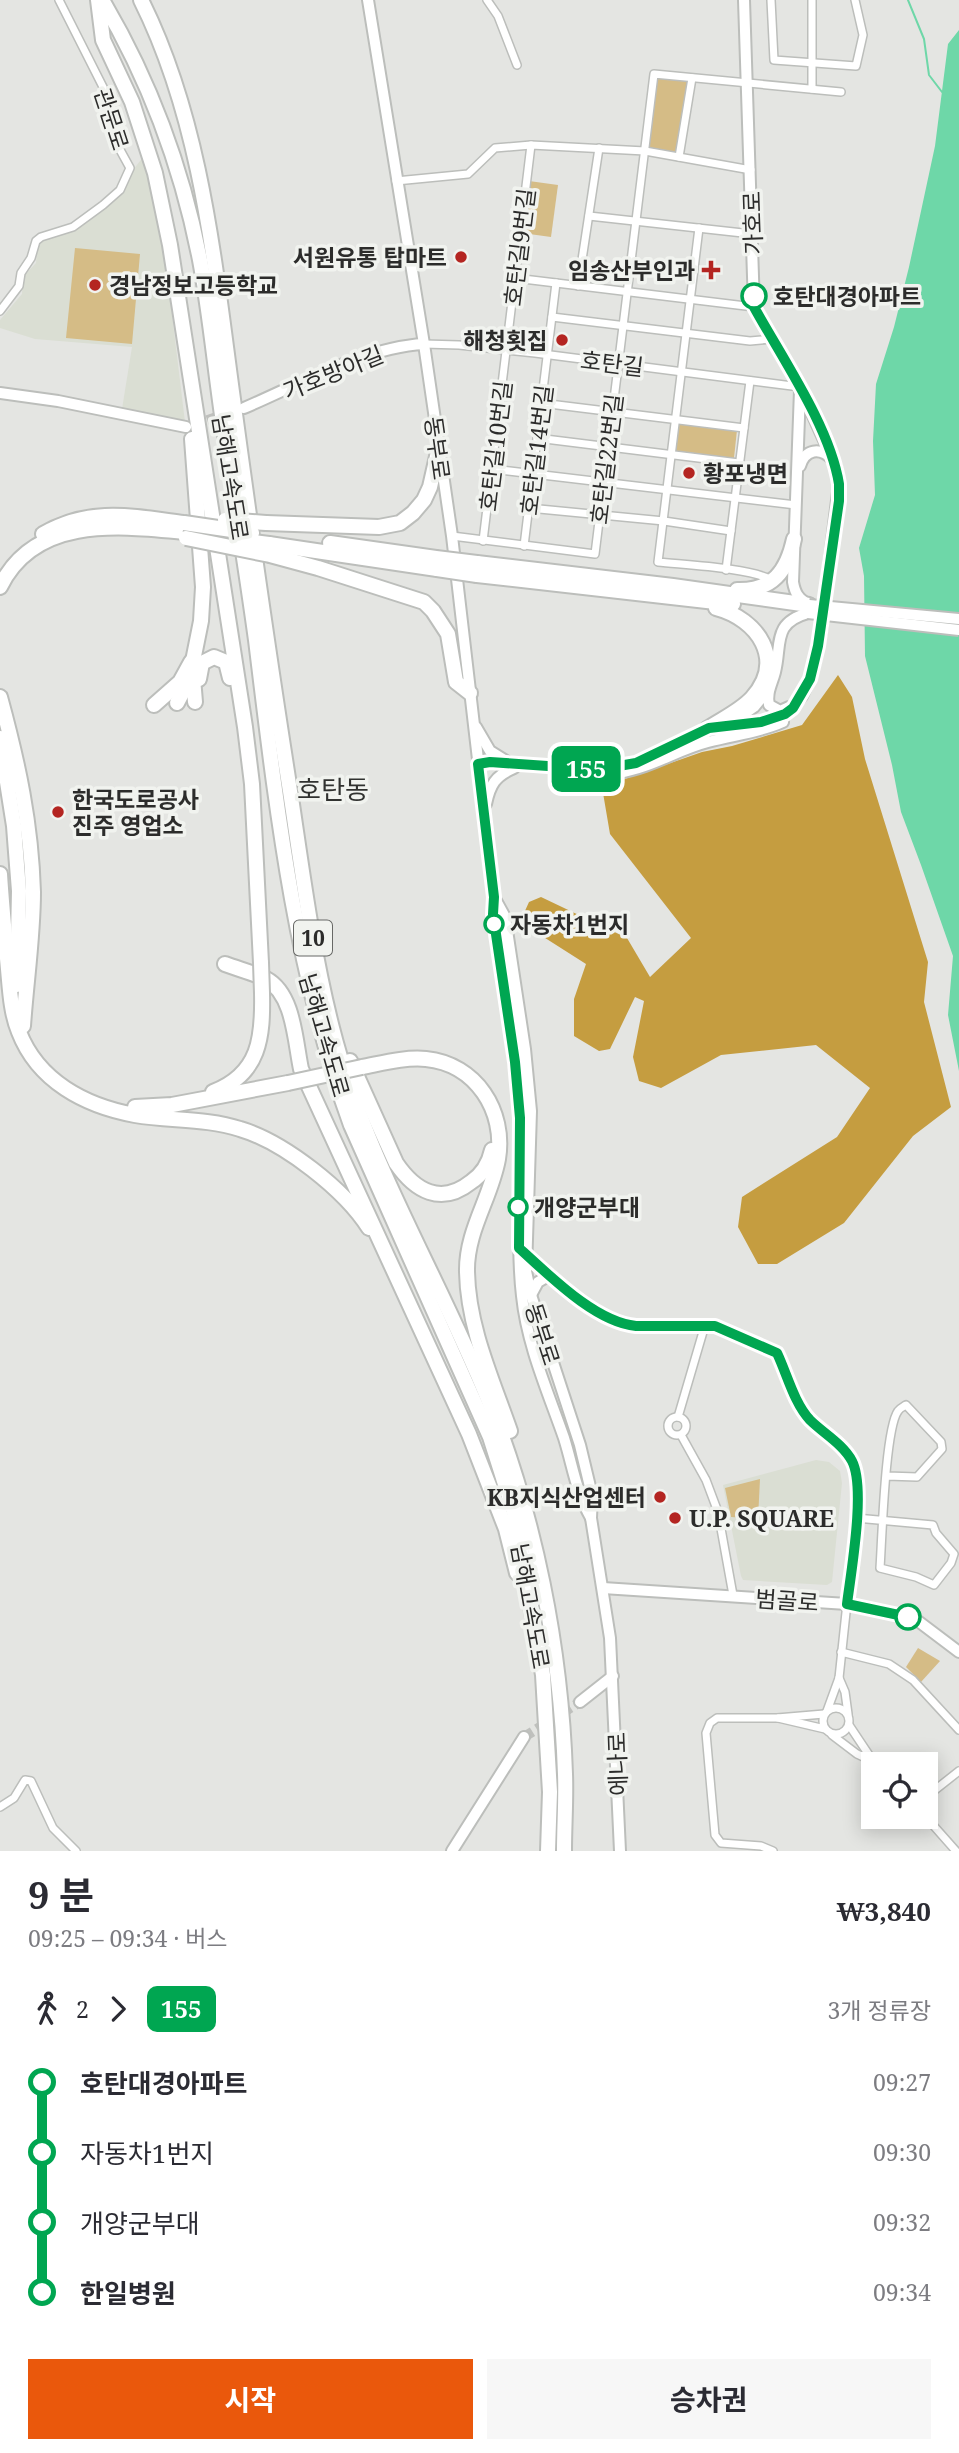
<!DOCTYPE html>
<html lang="ko">
<head>
<meta charset="utf-8">
<style>
  body { margin:0; font-family:"Noto Serif","Noto Sans KR",serif; background:#f7f7f7; color:#2b2b33; height:100vh; display:flex; flex-direction:column; font-size:26px; white-space:nowrap }
  * { box-sizing:border-box; margin:0 }
  p { font-size:23px; color:#7c7c81 }
  .icon { flex:none; width:38px; height:38px; fill:none; stroke:currentColor; stroke-width:2; stroke-linecap:round; stroke-linejoin:round }
  .map { position:relative; height:1851px; overflow:hidden }
  .sheet { display:flex; flex-direction:column; background:#fff; flex:1 }
  .sheet>* { flex:none }
  .badge { padding:0 14px; border-radius:10px; font-size:24px; line-height:46px }
  .fabs { position:absolute; left:861px; top:1752px; display:grid; gap:14px }
  .fabs a { display:grid; place-items:center; width:77px; height:77px; border-radius:0px; background:#fff; box-shadow:0 4px 18px #0003; font-size:35px }
  .map>.badge { position:absolute; translate:-50% -50%; box-shadow:0 0 0 4px #fff }
  .legs { display:flex; align-items:center; gap:10px; height:77px; padding:0 28px; font-size:23px }
  .legs p { margin-inline-start:auto }
  .overview { display:flex; align-items:center; justify-content:space-between; height:119px; padding:0 28px }
  h1 { font-size:38px; font-weight:700; line-height:52px }
  .button { display:flex; gap:14px; margin-top:auto; padding:14px 28px }
  .button a { flex:1; height:80px; border-radius:0px; background:#ea580c; color:#fff; font-size:28px; font-weight:700; line-height:80px; text-align:center }
  .button a+a { background:#f7f7f7; color:#2b2b33 }
  ul { padding:0 28px; list-style:none }
  li { display:flex; align-items:center; gap:24px; height:70px; font-size:26px }
  li i { display:grid; place-items:center; width:10px; height:100%; margin:0 9px; background:currentColor }
  li i::after { content:''; width:18px; height:18px; margin:-9px; border:5px solid; border-radius:50%; background:#fff }
  li p { margin-inline-start:auto }
  li:first-child i { background:linear-gradient(#0000 50%,currentColor 0) }
  li:last-child i { background:linear-gradient(currentColor 50%,#0000 0) }
  .map>svg:first-child { display:block }
  .built { fill:#daded3 }
  .green { fill:#d5bc86 }
  .forest { fill:#c59d40 }
  .water { fill:#6ed7a8 }
  .lines { fill:none; stroke-linecap:round; stroke-linejoin:round }
  .stream { stroke:#6ed7a8; stroke-width:2 }
  .secondary-tunnel { stroke:#bfc0bd; stroke-width:10; stroke-dasharray:10 5; stroke-linecap:butt }
  .street-casing { stroke:#bcbebb; stroke-width:10 }
  .secondary-casing { stroke:#bcbebb; stroke-width:14 }
  .highway-casing { stroke:#bcbebb; stroke-width:18 }
  .street { stroke:#fff; stroke-width:7 }
  .secondary { stroke:#fff; stroke-width:10 }
  .highway { stroke:#fff; stroke-width:14 }
  .secondary-bridge-casing { stroke:#bcbebb; stroke-width:14; stroke-linecap:butt }
  .highway-bridge-casing { stroke:#bcbebb; stroke-width:18; stroke-linecap:butt }
  .secondary-bridge { stroke:#fff; stroke-width:10 }
  .highway-bridge { stroke:#fff; stroke-width:14 }
  .line-1-casing { stroke:#fff; stroke-width:16 }
  .line-1 { stroke:#00a651; stroke-width:10 }
  .poi-dot { fill:#b42521; stroke:#f1f3ef; stroke-width:2.5 }
  .stop-1-dot { fill:#fff; stroke:#00a651; stroke-width:3.5 }
  .labels { text-anchor:middle; dominant-baseline:central; stroke-width:7; stroke-linejoin:round; paint-order:stroke }
  .shield { fill:#f1f3ef; stroke:#676866; stroke-width:2 }
  .shield-label { font-size:21px; font-weight:bold; fill:#2c2c2b }
  .street-label { font-size:23px; fill:#2c2c2b; stroke:#f1f3ef }
  .poi-label { font-size:23px; font-weight:bold; fill:#2c2c2b; stroke:#f1f3ef; text-anchor:end }
  .stop-label { font-size:23px; font-weight:bold; fill:#2c2c2b; stroke:#f1f3ef; text-anchor:start }
  .quarter-label { font-size:26px; fill:#313230; stroke:#f1f3ef }
</style>
</head>
<body>
<div class="map">
<svg width="959" height="1851" viewBox="0 0 959 1851">
  <rect width="100%" height="100%" fill="#e4e5e2"/>
  <!-- built -->
  <g class="built">
    <path d="M144,156l19,84 22,182 -63,-13 10,-62 -97,-8 -35,-11v-8l22,-26 1,-17 13,-14 1,-16 10,-10 56,-29z"/>
    <path d="M816,1460l13,2 11,9 2,12 -10,99 -5,3 -84,-5 -2,-4 -18,-91z"/>
  </g>
  <!-- green -->
  <g class="green">
    <path d="M654,76l37,4 -12,75 -33,-6z"/>
    <path d="M529,181l29,4 -7,52 -29,-4z"/>
    <path d="M75,248l65,6 -8,90 -66,-6z"/>
    <path d="M678,423l59,7 -3,28 -59,-7z"/>
    <path d="M760,1479l-2,40 -27,-2 -6,-29z"/>
    <path d="M918,1648l22,13 -19,21 -15,-15z"/>
  </g>
  <!-- forest -->
  <path class="forest" d="M838,675l14,22 13,62 63,203 -4,40 27,105 -38,29 -69,87 -67,41h-19l-20,-37 4,-30 95,-60 33,-49 -54,-43 -95,10 -60,33 -22,-7 -6,-24 11,-56 -9,-4 -25,52 -11,2 -25,-15v-37l12,-35 -66,-42 9,-20 12,-5 86,41 23,39 41,-39 -81,-104 -8,-47 100,-35 30,-6 70,-21z"/>
  <!-- water -->
  <path class="water" d="M959,30v1041l-11,-56 5,-59 -32,-91 -20,-53 -9,-47 -27,-109 -1,-80 -5,-28 16,-53 -2,-54 3,-57 18,-57 15,-60 26,-121 13,-102z"/>
  <g class="lines">
    <!-- stream -->
    <path class="stream" d="M908,0l16,39 5,36 13,17"/>
    <!-- secondary-tunnel -->
    <g class="secondary-tunnel">
      <path d="M193,425l35,-12"/>
      <path d="M524,1737l56,-35"/>
    </g>
    <!-- street casing -->
    <g class="street-casing">
      <g id="street">
        <path d="M487,0l11,16 19,49"/>
        <path d="M771,0l3,60 82,6 7,-31 -8,-35"/>
        <path d="M812,0v89"/>
        <path d="M679,157l13,-79"/>
        <path d="M396,181l72,-7 27,-26 36,-3 114,6 106,19"/>
        <path d="M589,216l163,18"/>
        <path d="M699,228l-41,334c28,3 92,6 114,18"/>
        <path d="M515,278l239,29"/>
        <path d="M578,286l21,-138"/>
        <path d="M0,311l19,-25 2,-13 10,-15 5,-17 5,-4 32,-10 30,-22 17,-15 10,-22 -17,-31 -1,-19 -8,-29 -45,-89"/>
        <path d="M552,317l198,24 21,-2"/>
        <path d="M424,344l35,1 76,8 265,34"/>
        <path d="M541,403l203,25"/>
        <path d="M537,438l202,25"/>
        <path d="M492,469l304,36"/>
        <path d="M529,508l135,13 67,10"/>
        <path d="M452,536l143,18 59,-480 187,18"/>
        <path d="M483,541l48,-396"/>
        <path d="M524,546l32,-263"/>
        <path d="M726,570l24,-189"/>
        <path d="M526,1255l70,56 28,14 91,1 62,27c10,21 16,45 31,63 28,37 49,27 50,84l-19,178 -12,33"/>
        <circle cx="677" cy="1426" r="9"/>
        <path d="M678,1417l27,-92"/>
        <path d="M681,1435l25,45 12,32 15,83"/>
        <path d="M856,1518l77,7 3,8 18,21 -3,9 -17,22 -18,-8 -36,-9c2,-28 5,-139 18,-157 2,-3 5,-4 8,-6l35,37 1,7 -25,28 -30,-1"/>
        <path d="M841,1652l48,12 24,16 46,50"/>
        <path d="M839,1678l6,14 3,22"/>
        <circle cx="836" cy="1721" r="13"/>
        <path d="M778,1718l47,11"/>
        <path d="M849,1725l24,36"/>
        <path d="M832,1735l25,19 15,7"/>
        <path d="M926,1797l33,-26"/>
        <path d="M0,1807l14,-9 11,-18 6,1 22,47 23,23"/>
        <path d="M925,1816l31,35"/>
        <path d="M773,1851l-12,-5 -40,-3 -6,-8 -9,-102 4,-10 7,-5h60l47,-4"/>
      </g>
    </g>
    <!-- secondary casing -->
    <g class="secondary-casing">
      <g id="secondary">
        <path d="M368,0l56,344 28,192 42,361 -1,17c9,67 22,134 27,201 4,60 -5,120 2,181 5,49 26,96 42,142 9,29 12,54 27,80"/>
        <path d="M800,390l-7,192c2,12 6,17 16,23"/>
        <path d="M0,393l58,8 128,26"/>
        <path d="M244,408c54,-23 121,-61 180,-64"/>
        <path d="M800,466c5,-17 20,-19 32,-7"/>
        <path d="M789,707l-9,4 -11,-6c-3,-12 3,-21 6,-33 7,-28 -3,-49 33,-59"/>
        <path d="M731,723l23,-16 14,-17"/>
        <path d="M476,727l14,24 16,10"/>
        <path d="M478,764l12,-2 101,7 16,-1 29,-5 73,-35 52,-6 24,-8 17,-18 8,-17 5,-18 6,-30 18,-147 -3,-17 -36,-80 -46,-80 -10,-307"/>
        <path d="M618,773c33,-5 59,-23 90,-31 25,-7 51,-9 75,-20"/>
        <path d="M486,804c4,-19 9,-28 28,-36"/>
        <path d="M494,897l11,20 20,132 6,62 -5,160 5,24 49,150 12,50 -1,23 19,120 10,213"/>
        <path d="M531,1295l7,-13 12,-7"/>
        <path d="M603,1588l244,16 67,14 45,34"/>
        <path d="M580,1702l33,-26"/>
        <path d="M452,1851l72,-114"/>
      </g>
    </g>
    <!-- highway casing -->
    <g class="highway-casing">
      <g id="highway">
        <path d="M98,0l5,40 29,62 23,71 15,72 75,482 7,57 9,179"/>
        <path d="M102,0c48,81 80,168 98,260 10,53 15,108 23,162 11,72 23,145 33,218 20,163 38,329 95,485l139,312 26,82 27,156 7,117 -2,59"/>
        <path d="M141,0c60,120 73,260 91,392 18,133 37,266 58,399 12,79 22,159 42,237 33,131 106,247 156,371 47,118 73,249 77,375 1,26 -1,51 -1,77"/>
        <path d="M192,439l11,148 -2,34 -9,45 3,36"/>
        <path d="M266,523l113,4 21,-4 13,-10 11,-13 6,-13 8,-35"/>
        <path d="M43,534c47,-27 88,-18 140,-11"/>
        <path d="M330,543l106,15"/>
        <path d="M269,544l168,25"/>
        <path d="M270,555l48,13 106,34 9,9 15,23 8,48 14,11"/>
        <path d="M477,563l196,23 136,19"/>
        <path d="M477,575l256,29"/>
        <path d="M0,587c35,-72 120,-61 185,-55"/>
        <path d="M737,590c36,1 50,-19 57,-51"/>
        <path d="M199,679l3,-16 12,-6 12,5 4,16"/>
        <path d="M0,697c18,66 31,126 33,195 0,44 -7,90 -10,134"/>
        <path d="M177,703l12,-23"/>
        <path d="M154,705l26,-23 11,-20"/>
        <path d="M707,729c15,-10 33,-18 45,-31 34,-38 6,-79 -36,-90"/>
        <path d="M0,738l14,88 5,65 -2,94"/>
        <path d="M0,874c2,32 5,63 8,95 2,21 3,44 11,63 19,49 66,74 116,83 35,6 71,3 105,14 44,13 105,61 129,99"/>
        <path d="M225,964c13,5 29,9 41,15 28,15 29,62 35,90l168,365 37,95 11,44"/>
        <path d="M350,1061l46,102c19,28 45,43 75,19 12,-8 18,-18 21,-32"/>
        <path d="M362,1067c21,-4 43,-10 64,-8 50,5 80,52 72,100 -7,39 -32,72 -31,113 1,55 25,107 43,159"/>
        <path d="M213,1092c47,-18 50,-55 49,-99"/>
        <path d="M135,1107l37,-2 116,-22"/>
      </g>
    </g>
    <!-- street -->
    <use href="#street" class="street"/>
    <!-- secondary -->
    <use href="#secondary" class="secondary"/>
    <!-- highway -->
    <use href="#highway" class="highway"/>
    <!-- secondary-bridge casing -->
    <g class="secondary-bridge-casing">
      <g id="secondary-bridge">
        <path d="M809,605l150,14"/>
        <path d="M808,613l151,17"/>
      </g>
    </g>
    <!-- highway-bridge casing -->
    <g class="highway-bridge-casing">
      <g id="highway-bridge">
        <path d="M225,520l41,3"/>
        <path d="M184,523l68,10"/>
        <path d="M186,538l84,17"/>
        <path d="M238,540l31,4"/>
        <path d="M436,558l41,5"/>
        <path d="M437,569l40,6"/>
        <path d="M261,963l1,30"/>
        <path d="M288,1083l74,-16"/>
      </g>
    </g>
    <!-- secondary-bridge -->
    <use href="#secondary-bridge" class="secondary-bridge"/>
    <!-- highway-bridge -->
    <use href="#highway-bridge" class="highway-bridge"/>
  </g>
  <g class="lines">
    <!-- line-1 casing -->
    <g class="line-1-casing">
      <path id="line-1" d="M754,296v11c28,51 76,120 85,177v17l-21,145 -8,33 -17,29 -8,6 -24,8 -52,6 -73,35 -29,5 -16,1 -101,-7 -12,2 16,133 -1,17 22,148 5,56 -1,130c30,27 76,74 117,78h79l62,27c10,21 17,50 33,67 13,13 33,24 42,41 14,27 -1,111 -5,143l61,13"/>
    </g>
    <!-- line-1 -->
    <use href="#line-1" class="line-1"/>
  </g>
  <!-- markers -->
  <g class="poi-dot">
    <circle cx="461" cy="257" r="7"/>
    <path d="M707.5 259.5h7v7h7v7h-7v7h-7v-7h-7v-7h7z"/>
    <circle cx="95" cy="285" r="7"/>
    <circle cx="562" cy="340" r="7"/>
    <circle cx="689" cy="473" r="7"/>
    <circle cx="58" cy="812" r="7"/>
    <circle cx="660" cy="1497" r="7"/>
    <circle cx="675" cy="1518" r="7"/>
  </g>
  <g class="stop-1-dot">
    <circle cx="754" cy="296" r="12"/>
    <circle cx="494" cy="924" r="9"/>
    <circle cx="518" cy="1207" r="9"/>
    <circle cx="908" cy="1617" r="12"/>
  </g>
  <g class="labels">
    <!-- shield labels -->
    <rect class="shield" x="294" y="920.5" width="38" height="35" rx="5"/>
    <g class="shield-label">
      <text x="313" y="938">10</text>
    </g>
    <!-- street labels -->
    <g class="street-label">
      <text transform="translate(112 119) rotate(72)">관문로</text>
      <text transform="translate(752 223) rotate(-92)">가호로</text>
      <text transform="translate(519 247) rotate(-83)">호탄길9번길</text>
      <text transform="translate(612 363) rotate(7)">호탄길</text>
      <text transform="translate(333 372) rotate(-22)">가호방아길</text>
      <text transform="translate(495 446) rotate(-83)">호탄길10번길</text>
      <text transform="translate(438 448) rotate(82)">동부로</text>
      <text transform="translate(536 450) rotate(-83)">호탄길14번길</text>
      <text transform="translate(606 459) rotate(-83)">호탄길22번길</text>
      <text transform="translate(231 477) rotate(81)">남해고속도로</text>
      <text transform="translate(325 1035) rotate(74)">남해고속도로</text>
      <text transform="translate(543 1334) rotate(72)">동부로</text>
      <text transform="translate(787 1600) rotate(4)">범골로</text>
      <text transform="translate(531 1606) rotate(80)">남해고속도로</text>
      <text transform="translate(617 1764) rotate(-92)">에나로</text>
    </g>
    <!-- poi labels -->
    <g class="poi-label">
      <text x="447" y="257">서원유통 탑마트</text>
      <text x="695" y="270">임송산부인과</text>
      <text x="109" y="285" text-anchor="start">경남정보고등학교</text>
      <text x="548" y="340">해청횟집</text>
      <text x="703" y="473" text-anchor="start">황포냉면</text>
      <text x="72" y="799" text-anchor="start">한국도로공사<tspan x="72" dy="26">진주 영업소</tspan></text>
      <text x="646" y="1497">KB지식산업센터</text>
      <text x="689" y="1518" text-anchor="start">U.P. SQUARE</text>
    </g>
    <!-- stop labels -->
    <g class="stop-label">
      <text x="773" y="296">호탄대경아파트</text>
      <text x="510" y="924">자동차1번지</text>
      <text x="534" y="1207">개양군부대</text>
    </g>
    <!-- quarter labels -->
    <g class="quarter-label">
      <text x="333" y="789">호탄동</text>
    </g>
  </g>
</svg>
<div class="fabs">
<a><svg class="icon" aria-label="locate" viewBox="0 0 24 24"><circle cx="12" cy="12" r="6"/><path d="M12 2v4M12 18v4M2 12h4M18 12h4"/></svg></a>
</div>
<b class="badge" style="left:586px;top:769px;background:#00a651;color:#fff">155</b>
</div>
<section class="sheet">
<div class="overview"><div><h1>9 분</h1><p>09:25 – 09:34 · 버스</p></div><b>₩3,840</b></div>
<div class="legs"><svg class="icon" aria-label="walk" viewBox="0 0 24 24"><circle cx="13" cy="4" r="2"/><path d="M13 8l-2 6 4 7M11 14l-3 7M7 12l3-4h3l4 4"/></svg>2<svg class="icon" aria-label="forward" viewBox="0 0 24 24"><path d="M9 5l7 7-7 7"/></svg><b class="badge" style="background:#00a651;color:#fff">155</b><p>3개 정류장</p></div>
<ul>
<li><i style="color:#00a651"></i><b>호탄대경아파트</b><p>09:27</p></li>
<li><i style="color:#00a651"></i><span>자동차1번지</span><p>09:30</p></li>
<li><i style="color:#00a651"></i><span>개양군부대</span><p>09:32</p></li>
<li><i style="color:#00a651"></i><b>한일병원</b><p>09:34</p></li>
</ul>
<div class="button"><a>시작</a><a>승차권</a></div>
</section>
</body>
</html>
